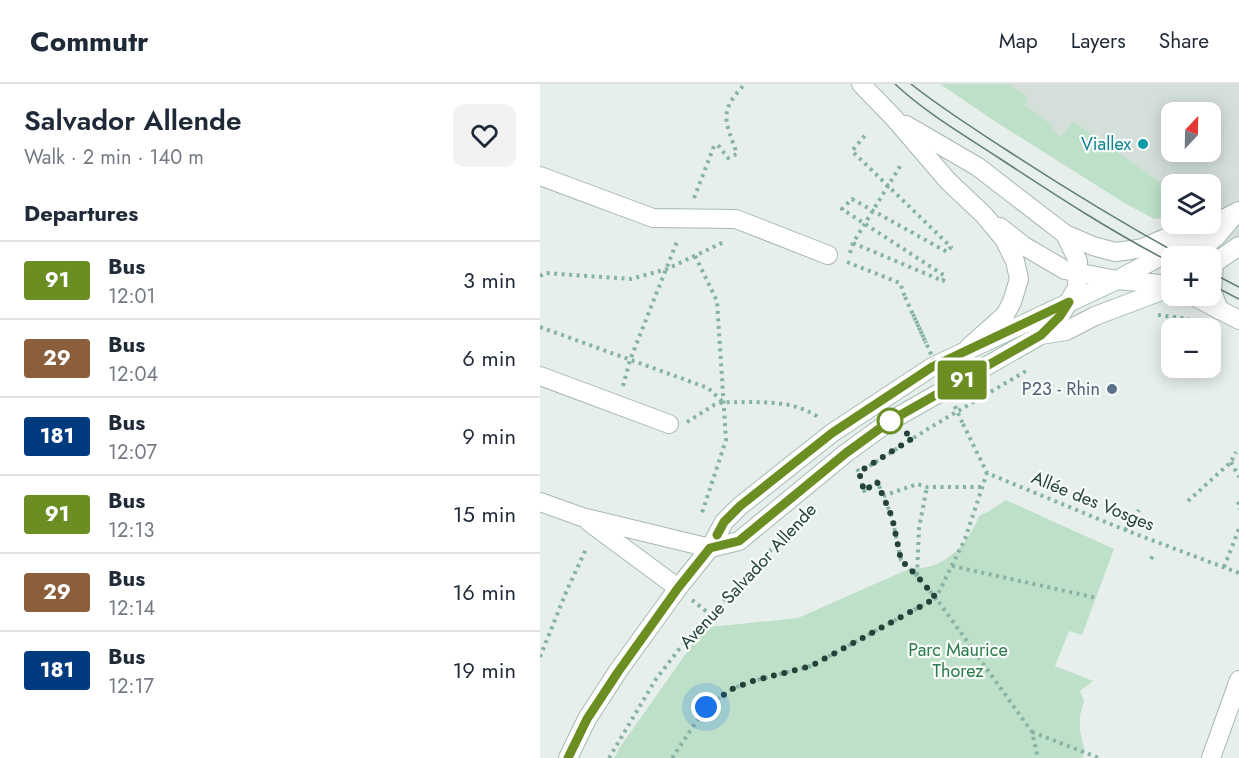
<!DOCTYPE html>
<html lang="en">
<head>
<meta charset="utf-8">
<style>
  body { margin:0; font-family:Jost,sans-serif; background:#f2f2f3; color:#1f2937; height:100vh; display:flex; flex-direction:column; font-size:22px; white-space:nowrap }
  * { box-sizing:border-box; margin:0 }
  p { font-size:20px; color:#747a83 }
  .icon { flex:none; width:33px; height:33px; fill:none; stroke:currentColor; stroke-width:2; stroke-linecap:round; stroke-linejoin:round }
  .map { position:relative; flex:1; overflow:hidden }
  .panel { display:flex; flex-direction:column; background:#fff; width:540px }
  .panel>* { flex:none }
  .badge { padding:0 12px; border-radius:4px; font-size:21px; line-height:39px }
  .needle { width:39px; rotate:22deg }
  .tools { position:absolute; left:621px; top:18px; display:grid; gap:12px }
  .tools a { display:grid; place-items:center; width:60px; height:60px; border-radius:12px; background:#fff; box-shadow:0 3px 15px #0003; font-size:30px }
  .you { position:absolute; width:30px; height:30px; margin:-15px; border:4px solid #fff; border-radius:50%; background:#1a73e8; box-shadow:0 0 0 9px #1a73e833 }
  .map>.badge { position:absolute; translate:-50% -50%; box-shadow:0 0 0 3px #fff }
  h2 { padding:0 24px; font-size:22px; line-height:54px }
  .round { display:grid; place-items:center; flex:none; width:63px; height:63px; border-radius:12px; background:#f2f2f3 }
  .overview { display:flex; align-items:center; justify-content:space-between; height:102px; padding:0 24px }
  h1 { font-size:28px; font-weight:600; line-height:45px }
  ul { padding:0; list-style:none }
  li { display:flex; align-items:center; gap:18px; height:78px; padding:0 24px; border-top:2px solid #e0e1e3 }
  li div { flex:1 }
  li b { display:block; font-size:22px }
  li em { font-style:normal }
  li .badge { min-width:66px; font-weight:700; text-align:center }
  header { display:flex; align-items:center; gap:36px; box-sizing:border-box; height:84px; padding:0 30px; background:#fff; border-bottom:2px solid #e0e1e3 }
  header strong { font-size:28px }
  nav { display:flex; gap:33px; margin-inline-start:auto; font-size:21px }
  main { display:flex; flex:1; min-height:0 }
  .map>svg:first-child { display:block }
  .built { fill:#d4dfda; fill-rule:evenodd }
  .green { fill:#bfe0c8 }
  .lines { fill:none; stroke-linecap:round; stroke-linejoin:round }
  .street-casing { stroke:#a8b8b2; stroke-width:20 }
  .secondary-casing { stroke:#a4bbb3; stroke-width:20 }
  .path { stroke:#86b3a5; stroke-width:4; stroke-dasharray:3 4.5; stroke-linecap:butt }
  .street { stroke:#fff; stroke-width:18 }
  .secondary { stroke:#fff; stroke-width:18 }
  .tram { stroke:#5f7d75; stroke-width:1.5 }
  .path-bridge { stroke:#86b3a5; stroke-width:4; stroke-dasharray:3 4.5; stroke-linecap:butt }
  .line-casing { stroke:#fff; stroke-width:14 }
  .line { stroke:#6b8e23; stroke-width:9 }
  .walk { stroke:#24423a; stroke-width:6; stroke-dasharray:0 10.8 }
  .culture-dot { fill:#0f9aa8; stroke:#f7fbf9; stroke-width:2 }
  .service-dot { fill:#5c6f8a; stroke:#f7fbf9; stroke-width:2 }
  .stop-dot { fill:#fff; stroke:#6b8e23; stroke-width:3 }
  .labels { text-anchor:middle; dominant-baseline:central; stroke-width:4.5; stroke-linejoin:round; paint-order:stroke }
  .culture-label { font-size:18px; fill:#0d838f; stroke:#f7fbf9; text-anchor:end }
  .service-label { font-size:18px; fill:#4e5e75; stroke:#f7fbf9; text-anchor:end }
  .street-label { font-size:18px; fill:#24423a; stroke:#f7fbf9 }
  .park-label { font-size:18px; fill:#2d7a4b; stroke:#f7fbf9 }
</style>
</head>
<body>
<header>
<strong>Commutr</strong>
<nav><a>Map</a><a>Layers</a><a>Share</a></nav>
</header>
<main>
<section class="panel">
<div class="overview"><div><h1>Salvador Allende</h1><p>Walk · 2 min · 140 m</p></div><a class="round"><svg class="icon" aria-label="heart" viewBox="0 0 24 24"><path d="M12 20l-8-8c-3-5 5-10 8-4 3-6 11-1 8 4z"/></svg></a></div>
<h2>Departures</h2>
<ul>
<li><span class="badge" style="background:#6b8e23;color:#fff">91</span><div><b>Bus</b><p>12:01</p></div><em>3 min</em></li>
<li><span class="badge" style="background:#8b5e3c;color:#fff">29</span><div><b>Bus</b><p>12:04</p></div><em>6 min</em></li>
<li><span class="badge" style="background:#003b80;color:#fff">181</span><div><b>Bus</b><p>12:07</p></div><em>9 min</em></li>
<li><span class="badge" style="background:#6b8e23;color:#fff">91</span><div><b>Bus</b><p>12:13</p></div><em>15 min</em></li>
<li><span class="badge" style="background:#8b5e3c;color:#fff">29</span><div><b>Bus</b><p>12:14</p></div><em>16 min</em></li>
<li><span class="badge" style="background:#003b80;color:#fff">181</span><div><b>Bus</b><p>12:17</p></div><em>19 min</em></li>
</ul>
</section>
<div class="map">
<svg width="699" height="674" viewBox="0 0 699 674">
  <rect width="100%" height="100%" fill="#e6efeb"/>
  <!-- built -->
  <path class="built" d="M419,0h280v170l-50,-30h21v-40h-38l-1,29zM632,28h38v40h-38z"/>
  <!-- green -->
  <g class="green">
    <path d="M400,0h69l20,14 -4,7 28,21 -2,3 10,8 12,-16 98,69v26l-17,3 -28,-15 -130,-82z"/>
    <path d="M466,416l108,49 -32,86 -13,-4 -14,35 38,15 -13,10 4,10 -4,15v15l5,21 -3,6h-468l6,-11 72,-102 17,-18 89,-9 113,-50c33,3 57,-24 68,-52l10,-5z"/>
  </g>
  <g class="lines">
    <!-- street casing -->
    <g class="street-casing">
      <g id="street">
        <path d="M321,0l33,34 54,63 36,34 20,24 11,22 4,18 -7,23 -7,13 -36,32"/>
        <path d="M366,41l72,42 87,67 28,12 22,6 16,-2 11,-2 33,-14 17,-10"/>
        <path d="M0,92l113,42 83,1 92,36"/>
        <path d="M460,143l24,19 41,24 52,10 55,5"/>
        <path d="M652,172l24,-19 20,-24"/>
        <path d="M674,180l-2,27 7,19"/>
        <path d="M653,212l46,24"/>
        <path d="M501,251l19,-19 17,-28 1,-27 -13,-27"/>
        <path d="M0,292l129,48"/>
        <path d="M0,418l42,15 128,31"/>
        <path d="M49,438l89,66"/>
        <path d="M671,674l28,-78"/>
      </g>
    </g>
    <!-- secondary casing -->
    <g class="secondary-casing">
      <g id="secondary">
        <path d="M670,182l29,-20"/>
        <path d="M170,464l29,-7 107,-88 44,-32 151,-86 25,-4 29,-15 77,-29"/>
        <path d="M28,674l19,-39 31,-48 60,-83 32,-40 14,-26 16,-16 92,-73 100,-66 185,-87 70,-38 21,-15 31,-16"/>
      </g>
    </g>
    <!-- path -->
    <g class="path">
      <path d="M154,114l20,-52 4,-1 10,13 9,-4c-12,-34 -19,-42 8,-70"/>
      <path d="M313,159l90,38 2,-5 -103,-67 10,-10 95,53 4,-5 -99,-96 15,-18"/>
      <path d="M310,169l3,-10 49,-80"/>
      <path d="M155,172l22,45 9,139 -25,76"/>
      <path d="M307,178l53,21 5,14"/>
      <path d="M0,192l5,-3 86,6 36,-10 59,-28"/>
      <path d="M373,230l13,29"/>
      <path d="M618,231l31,4"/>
      <path d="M0,243l168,61 15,14"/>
      <path d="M83,302l7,-26 48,-121"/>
      <path d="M147,338l27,-17 9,-3c33,1 67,-4 95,15"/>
      <path d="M423,340l24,49 138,57 114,43"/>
      <path d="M691,378l8,15"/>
      <path d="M317,385l2,3 5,19 13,-10 15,36 9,43 16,16 19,22 29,-59 22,-66"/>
      <path d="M323,386l68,-43 95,-56"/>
      <path d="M343,412l34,-12 10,3h55"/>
      <path d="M648,417l43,-39 5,-10"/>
      <path d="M699,418l-2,5 2,2"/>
      <path d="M585,446l14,-20"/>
      <path d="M611,475l3,-6"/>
      <path d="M412,482l145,32"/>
      <path d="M684,483l15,-38"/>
      <path d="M377,491l2,-47 8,-41"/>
      <path d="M152,516l19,15"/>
      <path d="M0,573l27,-67 20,-43"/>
      <path d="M492,648l67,26"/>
      <path d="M69,674l47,-79 24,-31 110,-119"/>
      <path d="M132,674l34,-51 28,-19 19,-7 58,-15 125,-68 96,134 6,26"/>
    </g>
    <!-- street -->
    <use href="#street" class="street"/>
    <!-- secondary -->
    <use href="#secondary" class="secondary"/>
    <!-- tram -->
    <g class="tram">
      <path d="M355,0c31,29 69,51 104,74 56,37 113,74 173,105"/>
      <path d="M371,0c30,24 62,44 94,65 58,38 117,74 177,107"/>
      <path d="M670,188l29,15"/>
      <path d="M670,200l29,15"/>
    </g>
    <!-- path-bridge -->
    <path class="path-bridge" d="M365,213l58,127"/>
  </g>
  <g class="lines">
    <!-- line casing -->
    <g class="line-casing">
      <path id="line" d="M28,674l19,-39 31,-47 60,-84 32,-40 29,-7 107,-88 44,-32 151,-86 19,-19 9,-14 -137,65 -100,66 -92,73 -16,16 -7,13"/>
    </g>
    <!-- line -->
    <use href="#line" class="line"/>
    <!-- walk -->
    <path class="walk" d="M166,623l28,-19 19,-7 58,-15 125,-68 -19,-22 -16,-16 -9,-43 -15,-35 -13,9 -5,-19 54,-34 -23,-17"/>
  </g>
  <!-- markers -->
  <circle class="culture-dot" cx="603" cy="60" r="6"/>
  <circle class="service-dot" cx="572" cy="305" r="6"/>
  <circle class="stop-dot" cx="350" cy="337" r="12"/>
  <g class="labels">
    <!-- culture labels -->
    <g class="culture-label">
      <text x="591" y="60">Viallex</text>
    </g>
    <!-- service labels -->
    <g class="service-label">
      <text x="560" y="305">P23 - Rhin</text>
    </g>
    <!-- street labels -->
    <g class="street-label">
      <text transform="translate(553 417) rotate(22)">Allée des Vosges</text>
      <text transform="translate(208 492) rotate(-47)">Avenue Salvador Allende</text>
    </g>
    <!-- park labels -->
    <g class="park-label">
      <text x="418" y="566">Parc Maurice<tspan x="418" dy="21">Thorez</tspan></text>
    </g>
  </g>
</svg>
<div class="tools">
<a><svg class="needle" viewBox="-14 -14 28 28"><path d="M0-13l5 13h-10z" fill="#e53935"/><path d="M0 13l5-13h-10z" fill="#747a83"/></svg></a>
<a><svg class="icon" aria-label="layers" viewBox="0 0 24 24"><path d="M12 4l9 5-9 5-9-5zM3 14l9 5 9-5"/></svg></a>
<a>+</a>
<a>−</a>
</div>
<div class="you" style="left:166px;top:623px"></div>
<b class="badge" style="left:422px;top:296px;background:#6b8e23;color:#fff">91</b>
</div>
</main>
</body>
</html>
